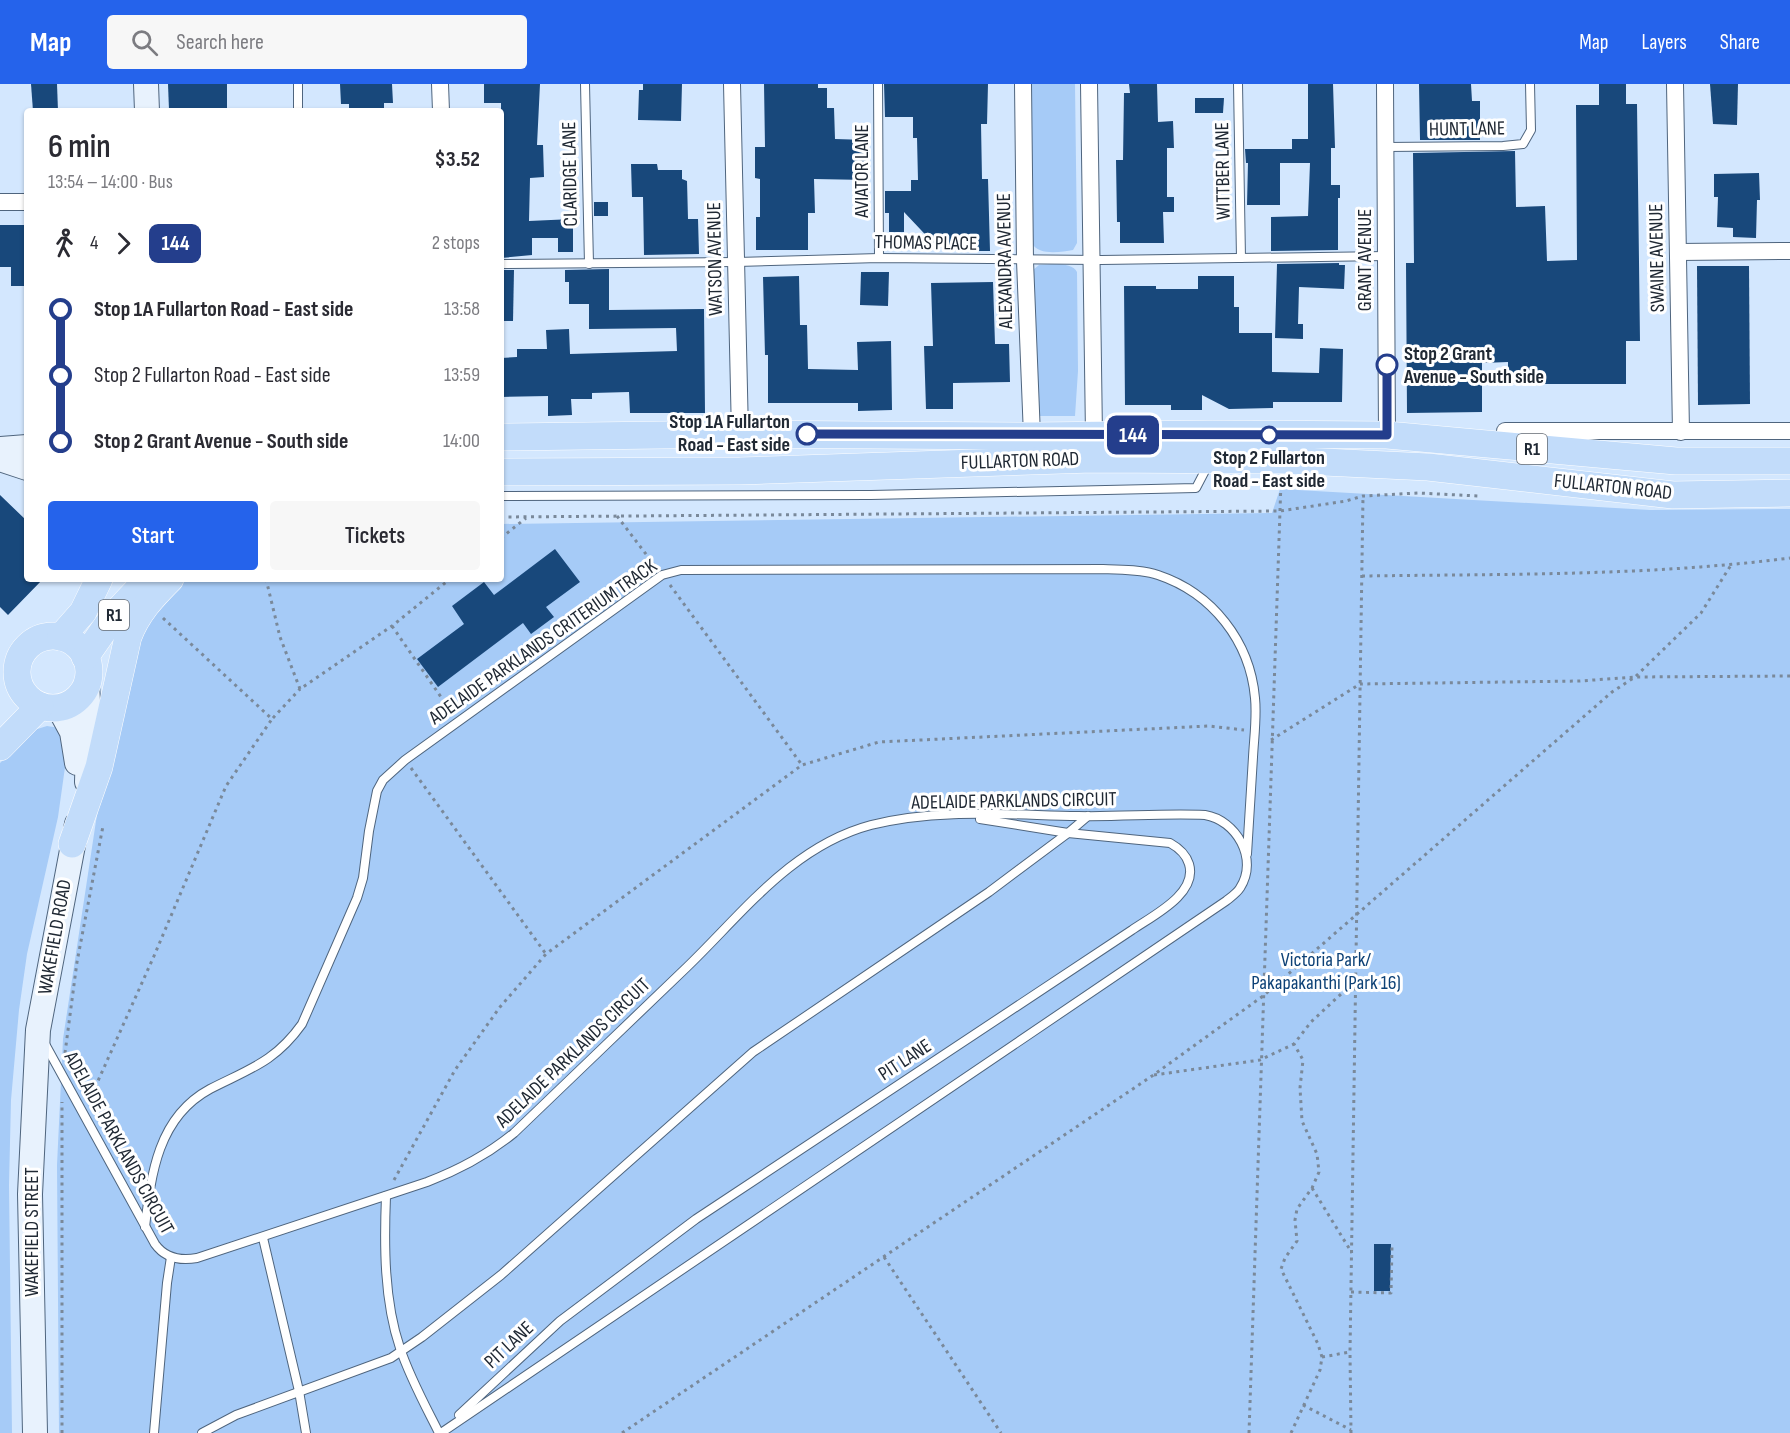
<!DOCTYPE html>
<html lang="en">
<head>
<meta charset="utf-8">
<style>
  body { margin:0; font-family:"Sofia Sans Condensed",sans-serif; background:#f7f7f7; color:#2b2b33; height:100vh; display:flex; flex-direction:column; font-size:22px; white-space:nowrap }
  * { box-sizing:border-box; margin:0 }
  p { font-size:20px; color:#7c7c81 }
  .icon { flex:none; width:33px; height:33px; fill:none; stroke:currentColor; stroke-width:2; stroke-linecap:round; stroke-linejoin:round }
  .map { position:relative; flex:1; overflow:hidden }
  .side { position:absolute; left:24px; top:24px; width:480px; height:474px; display:flex; flex-direction:column; background:#fff; border-radius:6px; box-shadow:0 2px 4px #0004 }
  .side>* { flex:none }
  .badge { padding:0 12px; border-radius:9px; font-size:21px; line-height:39px }
  .map>.badge { position:absolute; translate:-50% -50%; box-shadow:0 0 0 3px #fff }
  .legs { display:flex; align-items:center; gap:9px; height:66px; padding:0 24px; font-size:20px }
  .legs p { margin-inline-start:auto }
  .overview { display:flex; align-items:center; justify-content:space-between; height:102px; padding:0 24px }
  h1 { font-size:33px; font-weight:600; line-height:45px }
  .action { display:flex; gap:12px; margin-top:auto; padding:12px 24px }
  .action a { flex:1; height:69px; border-radius:6px; background:#2563eb; color:#fff; font-size:24px; font-weight:600; line-height:69px; text-align:center }
  .action a+a { background:#f7f7f7; color:#2b2b33 }
  ul { padding:0 24px; list-style:none }
  li { display:flex; align-items:center; gap:21px; height:66px; font-size:22px }
  li i { display:grid; place-items:center; width:9px; height:100%; margin:0 8px; background:currentColor }
  li i::after { content:''; width:15px; height:15px; margin:-8px; border:4px solid; border-radius:50%; background:#fff }
  li p { margin-inline-start:auto }
  li:first-child i { background:linear-gradient(#0000 50%,currentColor 0) }
  li:last-child i { background:linear-gradient(currentColor 50%,#0000 0) }
  header { display:flex; align-items:center; gap:36px; box-sizing:border-box; height:84px; padding:0 30px; background:#2563eb; color:#fff }
  header strong { font-size:28px }
  nav { display:flex; gap:33px; margin-inline-start:auto; font-size:21px }
  .search { width:420px; height:54px; background:#f7f7f7; display:flex; align-items:center; gap:15px; box-sizing:border-box; padding:0 21px; border-radius:6px; color:#7c7c81; font-size:22px }
  .map>svg:first-child { display:block }
  .green { fill:#a6cbf7 }
  .building { fill:#18487b }
  .lines { fill:none; stroke-linecap:round; stroke-linejoin:round }
  .service-casing { stroke:#4f657e; stroke-width:10 }
  .minor-casing { stroke:#4f657e; stroke-width:18 }
  .secondary-casing { stroke:#4f657e; stroke-width:26 }
  .trunk-casing { stroke:#fff; stroke-width:28 }
  .path { stroke:#7a899a; stroke-width:3; stroke-dasharray:3 4.5; stroke-linecap:butt }
  .service { stroke:#fff; stroke-width:8 }
  .minor { stroke:#fff; stroke-width:16 }
  .secondary { stroke:#e8f2fd; stroke-width:24 }
  .trunk { stroke:#c2dcfa; stroke-width:27 }
  .line-1-casing { stroke:#fff; stroke-width:14 }
  .line-1 { stroke:#243e8c; stroke-width:9 }
  .stop-1-dot { fill:#fff; stroke:#243e8c; stroke-width:3 }
  .labels { text-anchor:middle; dominant-baseline:central; stroke-width:6; stroke-linejoin:round; paint-order:stroke }
  .shield { fill:#fff; stroke:#636971; stroke-width:1.5 }
  .shield-label { font-size:18px; font-weight:bold; fill:#202934 }
  .street-label { font-size:20px; fill:#202934; stroke:#fff }
  .stop-label { font-size:20px; font-weight:bold; fill:#202934; stroke:#fff; text-anchor:start }
  .park-label { font-size:20px; fill:#0d4176; stroke:#fff }
</style>
</head>
<body>
<header>
<strong>Map</strong>
<div class="search"><svg class="icon" aria-label="search" viewBox="0 0 24 24"><circle cx="10" cy="10" r="6"/><path d="M15 15l6 6"/></svg>Search here</div>
<nav><a>Map</a><a>Layers</a><a>Share</a></nav>
</header>
<div class="map">
<svg width="1790" height="1349" viewBox="0 0 1790 1349">
  <rect width="100%" height="100%" fill="#d3e7fe"/>
  <!-- green -->
  <g class="green">
    <path d="M1031,0h44l2,159 -4,7c-12,2 -35,6 -41,-7z"/>
    <path d="M1039,181c11,0 32,-4 38,7l1,99 -3,45h-36l-6,-146z"/>
    <path d="M1280,405l370,21 140,-1v924h-1731l-2,-268 6,-126 33,-218 32,-165 49,-77h324v-55l771,-11z"/>
    <path d="M47,642l13,2 7,25 -9,64 -31,137 -8,56 -8,90 -2,85 3,248h-12v-670l34,-33z"/>
  </g>
  <!-- building -->
  <g class="building">
    <path d="M31,0h26l1,27h-25z"/>
    <path d="M168,0h59v25l-58,1z"/>
    <path d="M340,0h52l1,19h-9v8h-35v-7h-8z"/>
    <path d="M484,0h56l-3,61h6l1,32 -14,1 -1,43 44,-2v33h-15v-14h-26v17l-31,3v-155h-17z"/>
    <path d="M643,0h39l-1,37 -43,-1 1,-30h4z"/>
    <path d="M764,0h54v4h9v20h7l1,31 32,1v40l-53,-1 1,34h-7v37h-52v-33h4v-38l-5,-1v-31h10z"/>
    <path d="M884,0h104l-1,40h-6l1,55h6l2,72h-40v-4h-13l-33,-35v20h-15v-19h-4v-22h26v-11h7l-1,-42h-4v-21h-28z"/>
    <path d="M1129,0h28l1,38 15,-1 1,27h-7v49h7v15h-11l1,31h-44v-21h-3l-1,-62h7l1,-67h6z"/>
    <path d="M1308,0h25l2,64h-4v37h9v13h-2v52l-67,1v-34l37,-1 2,-53h-30v42h-33l1,-42h-2l-1,-14h47v-10h16z"/>
    <path d="M1419,0h52l1,17h8v39h-60z"/>
    <path d="M1599,0h27v20h11l3,237h-14v43h-118v-22l-26,1v49l-75,1 -1,-150h8l-1,-110 102,-2 1,56 29,-1 2,55 30,-1 -1,-155h23z"/>
    <path d="M1710,0h28l-1,41 -24,-1z"/>
    <path d="M1195,14h29l-1,15h-28z"/>
    <path d="M631,80h26l1,6h24v9l5,2 1,38h10l1,35 -55,1 -1,-58h-11z"/>
    <path d="M1759,89l1,27h-3l-1,38 -23,-1v-9l-16,-1 1,-30h-4v-23z"/>
    <rect x="594" y="118" width="14" height="14"/>
    <path d="M0,141h27v61h-16v-19h-11z"/>
    <path d="M1339,179v2h6l-1,24 -45,-2 -1,37h5v15l-28,-1 2,-74z"/>
    <path d="M1697,182h52l1,138 -52,1z"/>
    <path d="M609,185v41l95,-1 1,104h-75l-1,-21 -37,1v6h-21l1,16 -24,1v-20l-47,1v-39l16,-1v-8h30l-1,-19 23,-1 1,25 107,-3 -1,-23 -87,1v-25h-20v-22h-4v-12z"/>
    <path d="M501,186h13l-1,51h-12z"/>
    <path d="M861,188h28l-1,34 -28,-1z"/>
    <path d="M799,192l1,49h7l1,44 50,1 -1,-28 34,-1 1,69 -34,1v-8h-90v-48h-3l-2,-78z"/>
    <path d="M1198,192h36v31h5v26h33v39l47,1 1,-25 23,1 -1,53h-69v6l-44,1 -27,-14v15h-31v-5h-46l-1,-119h32v3h42z"/>
    <path d="M993,198l2,62h14l1,38 -57,1v26h-27l-2,-63h9l-2,-63z"/>
    <path d="M0,411l27,26v58h16l-35,36 -8,-8z"/>
    <path d="M555,465l25,33 -34,25 8,10 -23,17 -8,-11 -85,64 -21,-28 47,-35 -12,-18 32,-24 10,13z"/>
    <path d="M1374,1160h17l-1,47h-16z"/>
  </g>
  <g class="lines">
    <!-- service casing -->
    <g class="service-casing">
      <g id="service">
        <path d="M298,0v27"/>
        <path d="M585,0l4,180"/>
        <path d="M878,0l1,174"/>
        <path d="M1238,0l3,174"/>
        <path d="M1385,63l118,-1 20,-2 8,-14 -1,-46"/>
        <path d="M501,180l236,-2 142,-4 222,2 285,-4"/>
        <path d="M501,412l370,-1 325,-7 12,-23"/>
        <path d="M45,960l110,200c10,14 25,17 42,14l230,-76c32,-12 60,-27 87,-49 58,-55 115,-111 173,-166 56,-54 105,-121 184,-142 67,-17 139,-10 207,-9 43,1 85,-3 127,-1 31,5 54,44 35,73 -3,5 -9,9 -14,13l-785,532"/>
        <path d="M386,1112c-2,49 -2,105 14,152 10,30 25,57 39,85"/>
        <path d="M145,1143c6,-53 13,-110 65,-138 39,-20 65,-27 92,-65l55,-126 6,-20 6,-47 8,-40 6,-11 22,-20 257,-185 19,-5 422,-1c18,1 38,0 55,6 54,18 92,66 97,123 2,19 -1,40 -2,59 -2,33 -4,65 -6,97"/>
        <path d="M263,1154l36,153 7,42"/>
        <path d="M459,1331l101,-94 136,-102 436,-289c20,-14 66,-36 57,-66 -3,-10 -10,-16 -19,-21l-102,-10 -88,-14"/>
        <path d="M154,1349l13,-150 4,-26"/>
        <path d="M202,1349l34,-18 155,-57 31,-21 79,-62 252,-223 236,-160 79,-59 20,-17"/>
      </g>
    </g>
    <!-- minor casing -->
    <g class="minor-casing">
      <g id="minor">
        <path d="M440,0l1,27"/>
        <path d="M732,0l8,350"/>
        <path d="M1023,0l2,177 7,175"/>
        <path d="M1089,0l5,351"/>
        <path d="M1385,0l2,351"/>
        <path d="M1675,0l6,348"/>
        <path d="M0,118h27"/>
        <path d="M1678,168l112,-1"/>
        <path d="M1505,347h285"/>
      </g>
    </g>
    <!-- secondary casing -->
    <g class="secondary-casing">
      <g id="secondary">
        <path d="M146,0l1,27"/>
        <path d="M0,365l27,-2"/>
        <path d="M0,375l27,9"/>
        <path d="M87,600l2,34 -2,64"/>
        <path d="M59,624l13,24 5,31"/>
        <path d="M35,1349l-5,-239 8,-164 39,-206"/>
      </g>
    </g>
    <!-- trunk casing -->
    <g class="trunk-casing">
      <g id="trunk">
        <path d="M501,353l239,-3 292,2 180,-2 175,1 289,26h114"/>
        <path d="M501,388l239,-1 352,-12 190,1 146,7 245,28 117,-2"/>
        <circle cx="53" cy="588" r="36"/>
        <path d="M61,553l22,-25 16,-33"/>
        <path d="M85,573l30,-43 30,-32"/>
        <path d="M0,663l40,-41"/>
        <path d="M72,760l27,-77 29,-130c9,-24 24,-40 42,-58"/>
      </g>
    </g>
    <!-- path -->
    <g class="path">
      <path d="M617,432l38,50"/>
      <path d="M501,433l779,-6 66,-10 17,-5 55,-3 61,3"/>
      <path d="M501,454l25,-20"/>
      <path d="M1362,492c143,-2 287,0 428,-18"/>
      <path d="M266,495l14,58 20,52 92,-63 58,-47"/>
      <path d="M670,501l132,180"/>
      <path d="M163,534l109,101 28,-30"/>
      <path d="M392,542l60,87"/>
      <path d="M1271,656l89,-56 220,-3 55,-4 155,-1"/>
      <path d="M411,684l135,186"/>
      <path d="M65,969l12,-91 26,-136"/>
      <path d="M1154,991l106,-15 34,-16"/>
      <path d="M89,1017l65,-145 72,-170 46,-67"/>
      <path d="M394,1096l61,-110 45,-63 46,-53 256,-189 77,-23 330,-16 35,4"/>
      <path d="M1312,1104l40,65"/>
      <path d="M884,1173l117,176"/>
      <path d="M1351,1208l40,1 1,-48"/>
      <path d="M1322,1273l28,-5"/>
      <path d="M1303,1321l48,25"/>
      <path d="M62,1349v-331"/>
      <path d="M622,1349l530,-357 111,-80 349,-304 23,-15 66,-64 30,-48"/>
      <path d="M1249,1349l32,-952"/>
      <path d="M1291,1349l29,-63 2,-13 -4,-13 -37,-75 4,-11 12,-17 -2,-21 2,-11 15,-21 7,-16 -2,-18 -15,-33 -2,-33 3,-28 -9,-16 17,-22 45,-42"/>
      <path d="M1351,1349l-1,-81 13,-856"/>
    </g>
    <!-- service -->
    <use href="#service" class="service"/>
    <!-- minor -->
    <use href="#minor" class="minor"/>
    <!-- secondary -->
    <use href="#secondary" class="secondary"/>
    <!-- trunk -->
    <use href="#trunk" class="trunk"/>
  </g>
  <g class="lines">
    <!-- line-1 casing -->
    <g class="line-1-casing">
      <path id="line-1" d="M807,350l580,1v-70"/>
    </g>
    <!-- line-1 -->
    <use href="#line-1" class="line-1"/>
  </g>
  <!-- markers -->
  <g class="stop-1-dot">
    <circle cx="1387" cy="281" r="10"/>
    <circle cx="807" cy="350" r="10"/>
    <circle cx="1269" cy="351" r="8"/>
  </g>
  <g class="labels">
    <!-- shield labels -->
    <g class="shield">
      <rect x="1517" y="350" width="30" height="30" rx="4.5"/>
      <rect x="99" y="516" width="30" height="30" rx="4.5"/>
    </g>
    <g class="shield-label">
      <text x="1532" y="365">R1</text>
      <text x="114" y="531">R1</text>
    </g>
    <!-- street labels -->
    <g class="street-label">
      <text transform="translate(1467 45) rotate(-1)">HUNT LANE</text>
      <text transform="translate(862 87) rotate(-90)">AVIATOR LANE</text>
      <text transform="translate(1223 87) rotate(-91)">WITTBER LANE</text>
      <text transform="translate(570 90) rotate(-91)">CLARIDGE LANE</text>
      <text transform="translate(926 159) rotate(1)">THOMAS PLACE</text>
      <text transform="translate(1657 174) rotate(-91)">SWAINE AVENUE</text>
      <text transform="translate(715 175) rotate(-91)">WATSON AVENUE</text>
      <text transform="translate(1365 176) rotate(-90)">GRANT AVENUE</text>
      <text transform="translate(1005 177) rotate(-91)">ALEXANDRA AVENUE</text>
      <text transform="translate(1020 377) rotate(-2)">FULLARTON ROAD</text>
      <text transform="translate(1613 403) rotate(6)">FULLARTON ROAD</text>
      <text transform="translate(543 558) rotate(-35)">ADELAIDE PARKLANDS CRITERIUM TRACK</text>
      <text transform="translate(1014 717) rotate(-1)">ADELAIDE PARKLANDS CIRCUIT</text>
      <text transform="translate(55 853) rotate(-80)">WAKEFIELD ROAD</text>
      <text transform="translate(573 969) rotate(-44)">ADELAIDE PARKLANDS CIRCUIT</text>
      <text transform="translate(905 976) rotate(-33)">PIT LANE</text>
      <text transform="translate(119 1059) rotate(61)">ADELAIDE PARKLANDS CIRCUIT</text>
      <text transform="translate(32 1148) rotate(-90)">WAKEFIELD STREET</text>
      <text transform="translate(509 1261) rotate(-43)">PIT LANE</text>
    </g>
    <!-- stop labels -->
    <g class="stop-label">
      <text x="1404" y="270">Stop 2 Grant<tspan x="1404" dy="23">Avenue - South side</tspan></text>
      <text x="790" y="338" text-anchor="end">Stop 1A Fullarton<tspan x="790" dy="23">Road - East side</tspan></text>
      <text x="1269" y="374" text-anchor="middle">Stop 2 Fullarton<tspan x="1269" dy="23">Road - East side</tspan></text>
    </g>
    <!-- park labels -->
    <g class="park-label">
      <text x="1326" y="876">Victoria Park/<tspan x="1326" dy="23">Pakapakanthi (Park 16)</tspan></text>
    </g>
  </g>
</svg>
<b class="badge" style="left:1133px;top:351px;background:#243e8c;color:#fff">144</b>
<section class="side">
<div class="overview"><div><h1>6 min</h1><p>13:54 – 14:00 · Bus</p></div><b>$3.52</b></div>
<div class="legs"><svg class="icon" aria-label="walk" viewBox="0 0 24 24"><circle cx="13" cy="4" r="2"/><path d="M13 8l-2 6 4 7M11 14l-3 7M7 12l3-4h3l4 4"/></svg>4<svg class="icon" aria-label="forward" viewBox="0 0 24 24"><path d="M9 5l7 7-7 7"/></svg><b class="badge" style="background:#243e8c;color:#fff">144</b><p>2 stops</p></div>
<ul>
<li><i style="color:#243e8c"></i><b>Stop 1A Fullarton Road - East side</b><p>13:58</p></li>
<li><i style="color:#243e8c"></i><span>Stop 2 Fullarton Road - East side</span><p>13:59</p></li>
<li><i style="color:#243e8c"></i><b>Stop 2 Grant Avenue - South side</b><p>14:00</p></li>
</ul>
<div class="action"><a>Start</a><a>Tickets</a></div>
</section>
</div>
</body>
</html>
